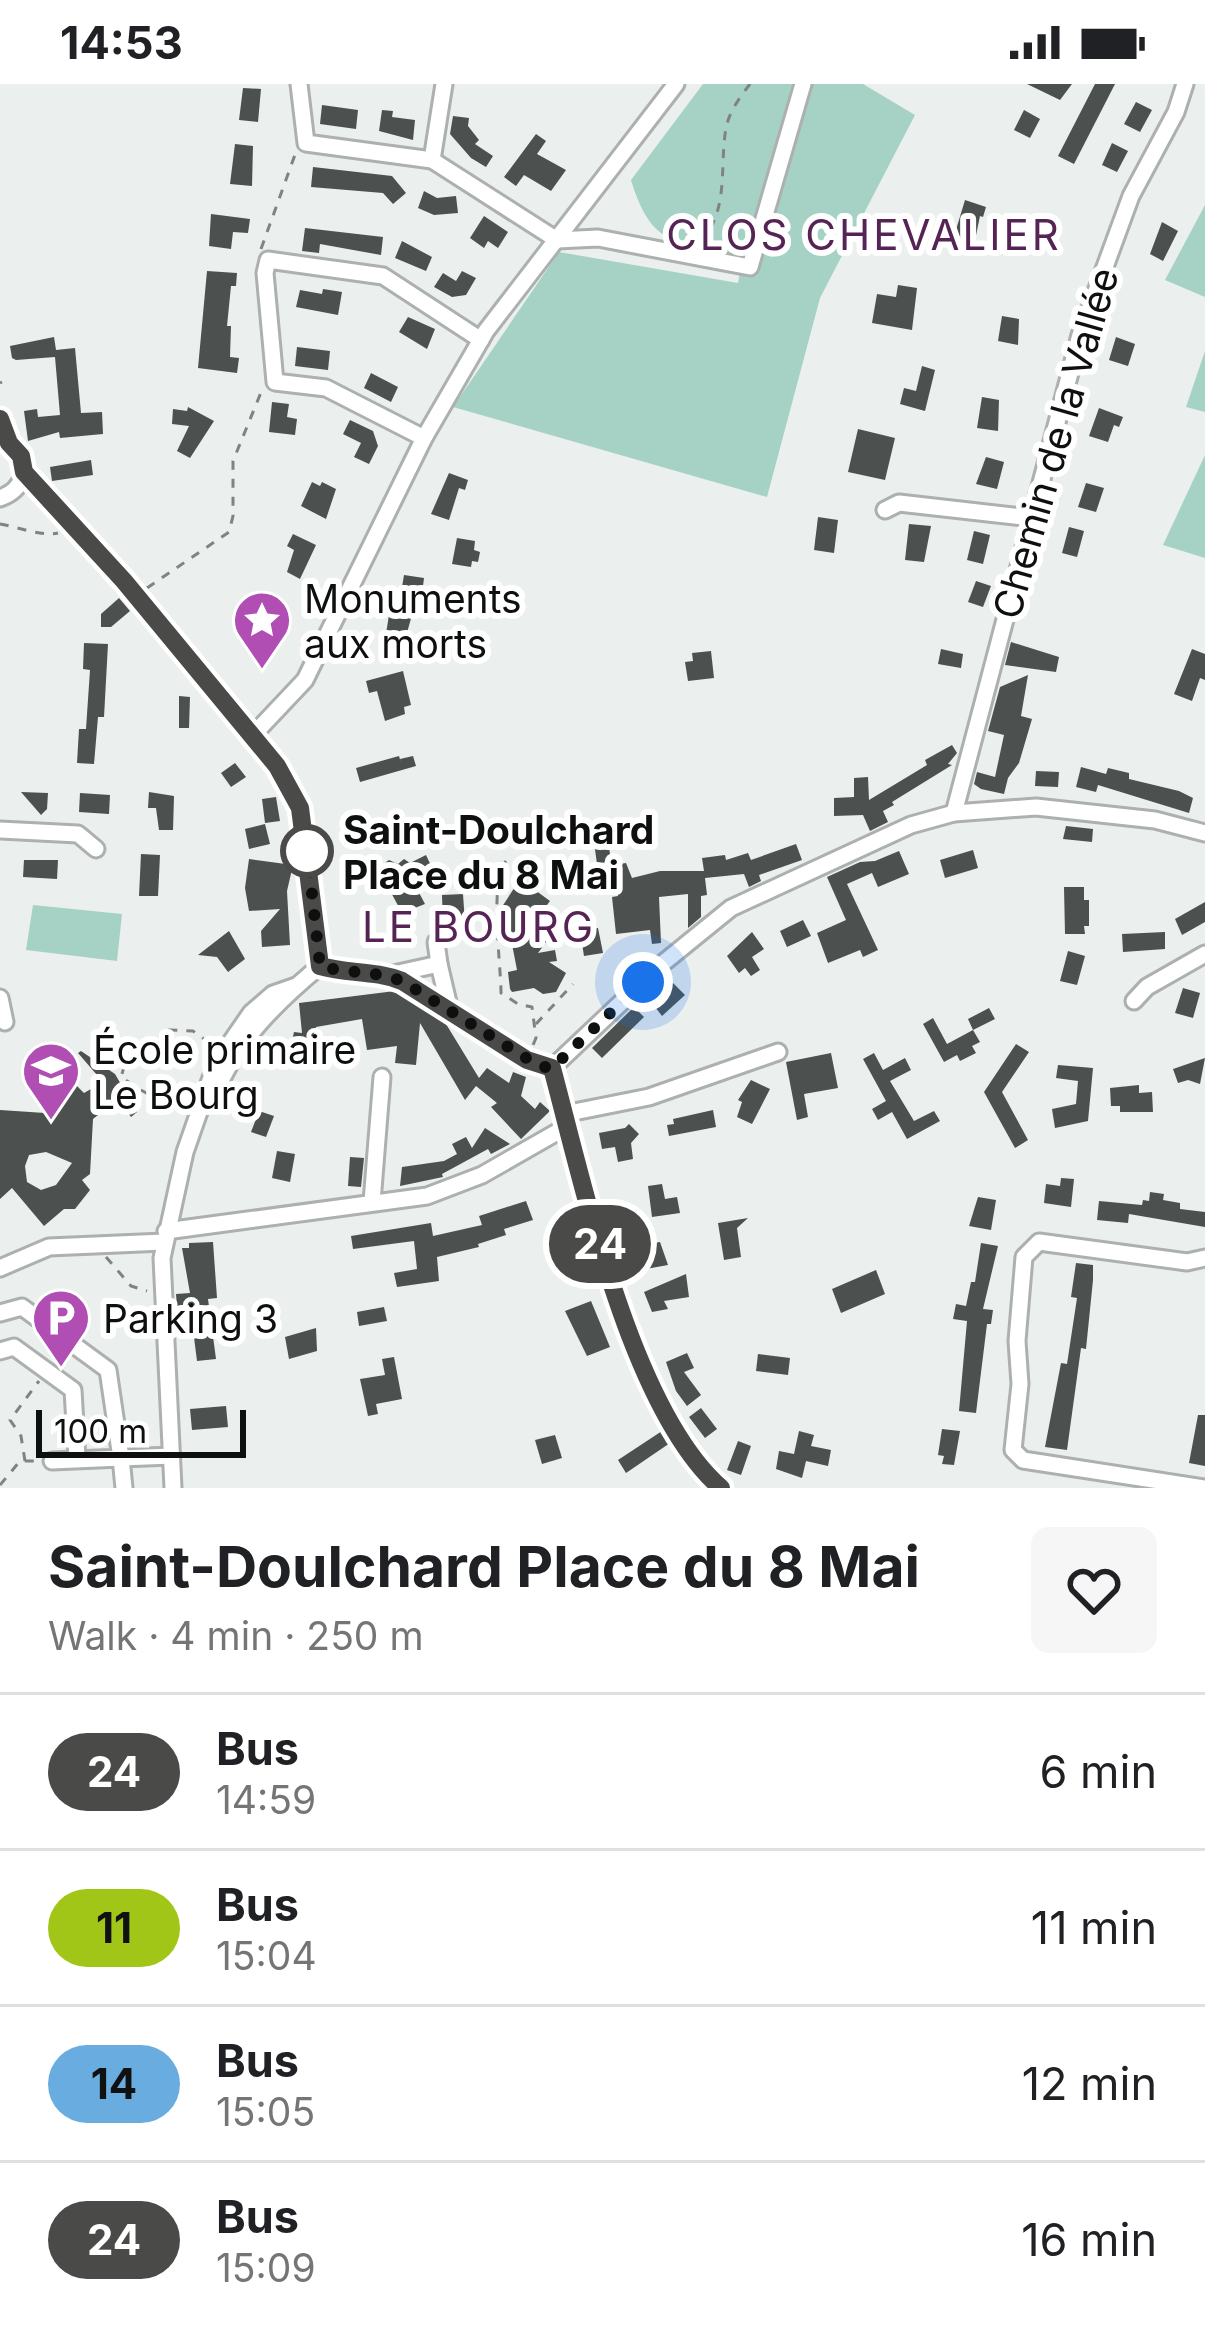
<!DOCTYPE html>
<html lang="en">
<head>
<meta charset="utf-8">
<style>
  body { margin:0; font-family:Inter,sans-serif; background:#f6f6f6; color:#202124; height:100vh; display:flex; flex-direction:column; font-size:45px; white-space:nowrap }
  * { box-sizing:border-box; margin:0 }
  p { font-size:39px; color:#757577 }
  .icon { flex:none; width:66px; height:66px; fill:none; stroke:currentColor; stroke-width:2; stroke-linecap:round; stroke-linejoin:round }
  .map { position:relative; height:1404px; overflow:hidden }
  .panel { display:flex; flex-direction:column; background:#fff; flex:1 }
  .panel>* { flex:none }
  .badge { padding:0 24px; border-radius:39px; font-size:42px; line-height:78px }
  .scale { position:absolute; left:36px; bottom:30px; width:210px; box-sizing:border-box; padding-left:12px; border:6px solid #0e100f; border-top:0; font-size:33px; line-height:42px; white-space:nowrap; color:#0e100f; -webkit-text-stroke:9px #fff; paint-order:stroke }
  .you { position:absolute; width:60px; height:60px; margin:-30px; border:9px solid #fff; border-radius:50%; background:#1a73e8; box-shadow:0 0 0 18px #1a73e833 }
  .map>.badge { position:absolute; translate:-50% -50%; box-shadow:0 0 0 6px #fff }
  .round { display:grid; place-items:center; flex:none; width:126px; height:126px; border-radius:18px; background:#f6f6f6 }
  .head { display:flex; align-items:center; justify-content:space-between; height:204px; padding:0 48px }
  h1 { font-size:57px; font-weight:700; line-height:90px }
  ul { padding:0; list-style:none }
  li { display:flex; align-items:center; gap:36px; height:156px; padding:0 48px; border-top:3px solid #e0e0e0 }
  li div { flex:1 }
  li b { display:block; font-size:45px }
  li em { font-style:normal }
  li .badge { min-width:132px; font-weight:700; text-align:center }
  .status { display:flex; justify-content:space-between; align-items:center; height:84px; padding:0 60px; background:#fff; direction:ltr }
  .status svg { height:33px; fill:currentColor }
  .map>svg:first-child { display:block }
  .green { fill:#a6d2c6 }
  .building { fill:#4c504f; fill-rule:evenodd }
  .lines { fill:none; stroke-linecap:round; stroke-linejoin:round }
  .minor-casing { stroke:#acb0af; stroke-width:21 }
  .path { stroke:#808382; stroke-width:3; stroke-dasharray:9 9; stroke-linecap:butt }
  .minor { stroke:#fff; stroke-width:15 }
  .line-casing { stroke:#fff; stroke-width:27 }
  .line { stroke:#4a4a49; stroke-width:18 }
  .walk { stroke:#0e100f; stroke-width:12; stroke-dasharray:0 21.6 }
  .stop-dot { fill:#fff; stroke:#4a4a49; stroke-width:6 }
  .labels { text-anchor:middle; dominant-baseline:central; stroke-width:12; stroke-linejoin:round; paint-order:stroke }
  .street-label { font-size:39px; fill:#0e100f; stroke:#fff }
  .poi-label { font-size:39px; fill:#0e100f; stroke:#fff; text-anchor:start }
  .stop-label { font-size:39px; font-weight:bold; fill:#0e100f; stroke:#fff; text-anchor:start }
  .neighbourhood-label { font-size:42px; letter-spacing:3px; fill:#552455; stroke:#fff }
</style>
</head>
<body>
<div class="status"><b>14:53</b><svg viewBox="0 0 49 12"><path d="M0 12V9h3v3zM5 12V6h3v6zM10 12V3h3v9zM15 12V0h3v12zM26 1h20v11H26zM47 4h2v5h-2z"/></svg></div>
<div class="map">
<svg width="1205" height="1404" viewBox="0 0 1205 1404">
  <rect width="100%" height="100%" fill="#ebefee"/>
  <!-- green -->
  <g class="green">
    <path d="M703,0h160l52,31 -95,183 -53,199 -314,-90 106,-155 179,31 5,-26c-64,-15 -91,-7 -112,-77z"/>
    <path d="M1205,121v92l-40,-17z"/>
    <path d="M1205,267v61l-19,-5z"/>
    <path d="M1205,371v103l-42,-13z"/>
    <path d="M33,821l89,9 -5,47 -91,-11z"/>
  </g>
  <!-- building -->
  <g class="building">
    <path d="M1027,0h45l-12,16z"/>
    <path d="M1095,0h20l-41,80 -16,-8z"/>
    <path d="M243,4l18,1 -3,33 -19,-2z"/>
    <path d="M1136,18l16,8 -12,22 -16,-8z"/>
    <path d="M322,21l36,5 -2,19 -36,-5z"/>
    <path d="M382,26l11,1 -1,6 23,3 -2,20 -34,-9z"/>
    <path d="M1024,26l16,9 -10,19 -16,-8z"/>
    <path d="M453,32l16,2 -1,8 11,14 -4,4 18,12 -7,11 -15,-9 -21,-24z"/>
    <path d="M536,50l10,7 -9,13 29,16 -15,21 -27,-16 -8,11 -12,-9z"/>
    <path d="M1112,59l16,8 -11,21 -15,-7z"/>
    <path d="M235,60l18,2 -1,40 -22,-2z"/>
    <path d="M313,83l79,9 14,17 -13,11 -10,-11 -72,-6z"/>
    <path d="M424,107l13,7 19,-2 2,17 -24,2 -16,-7z"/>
    <path d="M965,116l21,7 -3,10 -3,-1 -7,34 -21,-7z"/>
    <path d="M211,130l39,5 -2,14 -15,-1 -2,17 -22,-3z"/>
    <path d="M484,132l24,16 -10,16 -10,-7 -4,7 -14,-10z"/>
    <path d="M1162,138l16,9 -15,30 -13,-7z"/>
    <path d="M305,144l78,9 -2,18 -61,-11 -1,9 -17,-2z"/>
    <path d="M402,157l30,16 -6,14 -31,-13z"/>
    <path d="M207,187l30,2 -1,13h-5l-4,40h4l-1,31 9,1 -2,15 -39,-5z"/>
    <path d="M462,187l14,7 -10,17 -14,2 -18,-10 9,-14 13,8z"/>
    <path d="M898,201l19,3 -5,42 -40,-7 5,-29 19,3z"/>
    <path d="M323,205l19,3 -4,23 -42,-8 4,-17 22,4z"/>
    <path d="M1002,232l17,3 -1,26 -20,-4z"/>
    <path d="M408,233l27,12 -8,20 -28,-17z"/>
    <path d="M54,253l2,13 19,-2 6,65 21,-1 1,22 -43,4 -1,-6 -31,9 -4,-30 13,-2 1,8 22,-2 -5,-58 -39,3 -4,-2 -2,-12z"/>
    <path d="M1116,253l19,7 -7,22 -19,-6z"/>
    <path d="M297,263l33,4 -2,19 -33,-4z"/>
    <path d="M922,282l13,4 -10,41 -25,-7 4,-16 12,3z"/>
    <path d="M371,289l27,14 -7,15 -27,-14z"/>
    <path d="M982,313l17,3 -1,31 -21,-3z"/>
    <path d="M272,318l17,2 -2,13 10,2 -2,16 -26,-3z"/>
    <path d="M188,323l26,14 -24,37 -13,-7 12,-25 -17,-2 1,-15 14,2z"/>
    <path d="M1099,324l24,9 -4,10 -5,-2 -6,17 -19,-6z"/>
    <path d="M350,336l23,11 5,15 -9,18 -15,-7 7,-14 -18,-9z"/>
    <path d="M858,345l37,9 -10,42 -37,-8z"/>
    <path d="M986,373l18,5 -7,27 -21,-5z"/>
    <path d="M91,376l2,15 -41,6 -2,-14z"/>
    <path d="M449,389l19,7 -3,10 -6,-2 -10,32 -18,-6z"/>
    <path d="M312,398l8,4 2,-4 14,7 -10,30 -25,-13z"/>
    <path d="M1086,399l18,5 -8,24 -18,-5z"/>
    <path d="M818,433l20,3 -4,33 -20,-3z"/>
    <path d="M909,440l22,2 -7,36 -19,-2z"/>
    <path d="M1069,443l15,4 -7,26 -15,-4z"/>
    <path d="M974,447l16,4 -7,29 -16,-4z"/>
    <path d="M293,450l23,11 -16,34 -13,-7 7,-22 -7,-4z"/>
    <path d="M457,454l18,3 -1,9 6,2 -2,10 -6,-1 -1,6 -19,-3z"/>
    <path d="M404,491l20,3 -3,24 -6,2 -13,47 -18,-5 5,-31 8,2z"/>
    <path d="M976,497l15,5 -8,21 -15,-5z"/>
    <path d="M119,514l11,13 -19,16h-10v-13z"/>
    <path d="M1011,558l48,15 -3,15 -51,-7z"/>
    <path d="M84,559l24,1 -4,73h-6l-4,47 -17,-1 2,-34h7l4,-59 -7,-1z"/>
    <path d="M941,565l22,5 -2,14 -23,-4z"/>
    <path d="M1192,565l13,5v26l-5,-2 -8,23 -18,-7z"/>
    <path d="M711,567l3,27 -26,3 -3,-19 8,-1 -1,-8z"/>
    <path d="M403,587l8,34 -7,2 1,7 -20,7 -8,-30 -8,2 -3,-12z"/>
    <path d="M1028,591l-7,41 11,3 -13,44 -11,15 -4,16 -23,-5 -7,-5 3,-12 18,5 9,-42 -16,-4 12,-44z"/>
    <path d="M179,612l11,1 -1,31h-10z"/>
    <path d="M952,661l5,8 -9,11 4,1 -60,37 2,3 -11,6 5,11 -18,9 -7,-16 -29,1v-18l20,-1v-19l14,-1 1,23 58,-35 -2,-5z"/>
    <path d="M399,672l2,7 -1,-4 13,-3 3,10 -56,16 -4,-14z"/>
    <path d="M235,679l11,14 -15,10 -10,-14z"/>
    <path d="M1081,683l25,7 2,-6 21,5v6l50,12 14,7 -4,15 -91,-28 -2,7 -20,-5z"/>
    <path d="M1036,687l23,1 -1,15 -23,-1z"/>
    <path d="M21,708l27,1 -1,16 -6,6z"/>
    <path d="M149,708l25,4 -1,34h-14l-3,-22h-8z"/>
    <path d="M80,709l30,2 -1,19 -30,-2z"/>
    <path d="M276,713l4,24 -15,2 -3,-24z"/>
    <path d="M265,740l5,20 -21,5 -4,-20z"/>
    <path d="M1066,742l27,3 -1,13 -29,-3z"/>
    <path d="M607,749l4,28 -14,3 -4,-29z"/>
    <path d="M796,760l6,16 -43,15 2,6 -12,6 -5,-13 -39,4 2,17 -6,1v21l-13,11v-34l-29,3 2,46 -9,1 -2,-14 -34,4 -4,-37 6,-1 -4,-31 12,-2 6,15 28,-7h44l-2,-13 23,-3 1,5 22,-7 3,7z"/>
    <path d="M973,766l5,18 -33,10 -5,-18z"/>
    <path d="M899,767l10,23 -31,13 -6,-14 -25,11 31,66 -15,7 -3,-7 -32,13 -11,-30 29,-13 -19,-43 33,-15 15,-1z"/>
    <path d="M141,770l19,1 -2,41h-19z"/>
    <path d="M426,771l8,17 -20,11 11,21 -23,9 -15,-28 -7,3 -8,-16 17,-12 9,4 6,-5 6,4z"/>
    <path d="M249,775l44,6 -6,26 3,54 -28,2 -1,-16 19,-22 -31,2 -4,-23z"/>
    <path d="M24,776h34l-1,19 -34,-2z"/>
    <path d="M520,795l30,22 -6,8 8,6 -6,9 9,6 -17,23 17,-3 2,11 -8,1 17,11 -10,19 -13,2 -9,-6 -22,4 -2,-3 -2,-17 9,-2 -5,-26 -7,-6 6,-8 -9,-6 6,-8 -8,-6z"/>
    <path d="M1064,803h20v13h5v26h-5l1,8h-20z"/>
    <path d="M463,810l2,29 -7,1 5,11 -11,5 -5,-14h-4l-1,-31z"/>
    <path d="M1205,818v20l-23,13 -7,-16z"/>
    <path d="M803,836l8,16 -24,11 -7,-16z"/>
    <path d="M598,844l5,25 -19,3 -4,-25z"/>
    <path d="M229,847l16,28 -17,13 -11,-15 -19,-2z"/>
    <path d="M752,848l12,17 -12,8 8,13 -9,6 -6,-8 -6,5 -12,-17z"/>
    <path d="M1165,848v17l-42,3 -1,-18z"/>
    <path d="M1068,867l17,5 -8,29 -17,-4z"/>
    <path d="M670,896l15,15 -23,21 -13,-17z"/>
    <path d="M1183,904l17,5 -7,25 -18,-5z"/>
    <path d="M395,907l51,33 33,54 8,-10 22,15 4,-11 13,5 -5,19 14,13 5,-7 10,9 -29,28 -30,-32 6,-4 -21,-17 -11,14 -45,-77 -4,42 -21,-2 2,-17 -30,4 -5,-31 -46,8 -12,35 -1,-15 -12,-2 3,-13 8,1 -3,-30z"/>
    <path d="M634,923l10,10 -42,41 -10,-10z"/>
    <path d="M989,924l6,11 -22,11 7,12 -8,4 4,7 -16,8 -3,-6 -13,7 -21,-38 10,-6 14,26 26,-14 -5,-11z"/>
    <path d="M1016,960l13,8 -27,40 26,48 -13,8 -31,-56z"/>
    <path d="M81,967l34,23 22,38 -6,5 -13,-18 -25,20 -3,55 -8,6 8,10 -15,19h-11l-20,17 -32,-38 -12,11v-89l45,3 32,-27 7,7 19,-11 -25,-29zM46,1068l26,11 -16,22 -15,5 -14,-8 -2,-16 4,-11z"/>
    <path d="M831,969l7,35 -34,6 4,23 -11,3 -11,-58z"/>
    <path d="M874,969l9,17 22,-12 6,12 -21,11 24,40 20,-10 6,10 -33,18 -15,-27 -14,8 -6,-11 14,-8 -23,-42z"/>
    <path d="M1205,974l-5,26 -12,-4 -10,3 -5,-14z"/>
    <path d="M1058,981l35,3 -5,53 -33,7 -3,-19 24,-5 2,-23 -22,-3z"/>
    <path d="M751,996l19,9 -18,35 -15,-7 5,-15 -4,-2z"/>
    <path d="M1139,1001v8l13,-1 1,20h-33v-6h-9l-1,-18z"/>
    <path d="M713,1026l3,17 -47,9 -2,-11 7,-1 -1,-5z"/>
    <path d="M259,1027l15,5 -8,21 -15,-5z"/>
    <path d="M629,1040l10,10 -8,9 2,16 -15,3 -3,-15 -13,2 -3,-16 26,-5z"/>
    <path d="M485,1044l25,16 -19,10 -3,-5 -46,25 1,3 -43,9 2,-19 42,-6 13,-7 -5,-10 14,-7 6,11z"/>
    <path d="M277,1067l18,3 -5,28 -18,-4z"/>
    <path d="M350,1073l14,1 -3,29 -13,-1z"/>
    <path d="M1061,1094l13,1 -3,28 -27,-4 2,-19 14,2z"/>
    <path d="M662,1100l3,15 12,-2 3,16 -28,4 -4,-31z"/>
    <path d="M1150,1108l14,2 -1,6 17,3v6l25,3v15l-76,-13 -1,9 -31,-3 2,-19 43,4 1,-5 6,1z"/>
    <path d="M978,1113l18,3 -5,30 -22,-4z"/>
    <path d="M526,1117l7,19 -29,9 2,6 -28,9 1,3 -42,10 2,24 -42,6 -3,-14 23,-4 -3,-28 -61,8 -2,-13 80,-13 2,13 49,-11 -3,-9z"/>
    <path d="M748,1134l-11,10 4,29 -17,3 -6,-37z"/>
    <path d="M213,1158l4,56 -9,1 8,60 -19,2 -7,-55 -13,1 -1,-13 14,-1 -8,-45h7v-5z"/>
    <path d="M660,1158l8,23 -22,4 -4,-24z"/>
    <path d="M981,1159l17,3 -15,63 10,1 -2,14h-4l-11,89 -17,-2 8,-90 -14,-2 3,-15 10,2 5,-24h4z"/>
    <path d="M1076,1179l17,2v15l-7,69 -5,-1 -14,102 -22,-3 16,-84 6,1 10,-66 -6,-1z"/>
    <path d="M876,1186l9,24 -44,19 -9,-24z"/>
    <path d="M686,1190l3,23 -25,4 4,8 -16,3 -8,-20z"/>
    <path d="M591,1217l19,46 -23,9 -22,-45z"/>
    <path d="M384,1223l3,14 -28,5 -2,-14z"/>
    <path d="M316,1244l1,23 -28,8 -4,-22z"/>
    <path d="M687,1269l7,15 -10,4 17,23 -14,11 -11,-15 -10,-29z"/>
    <path d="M758,1270l32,4 -2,17 -32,-4z"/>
    <path d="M394,1273l8,42 -26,5 2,10 -10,2 -8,-37 25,-4 -3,-16z"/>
    <path d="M226,1322l2,21 -36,3 -2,-21z"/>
    <path d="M701,1324l16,21 -12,9 -16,-21z"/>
    <path d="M1198,1331h7v51l-16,-3z"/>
    <path d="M942,1345l18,2 -6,34 -12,-1 2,-8 -6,-1z"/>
    <path d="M662,1347l8,12 -44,30 -8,-13z"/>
    <path d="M799,1347l15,4 -3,11 20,4 -3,16 -22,-5 -4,17 -26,-9 3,-18 15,3z"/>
    <path d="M555,1351l7,23 -20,6 -7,-24z"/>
    <path d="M738,1357l13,5 -10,29 -14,-5z"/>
  </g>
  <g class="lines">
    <!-- minor casing -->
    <g class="minor-casing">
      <g id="minor">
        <path d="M299,0l7,59 126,17 125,80 41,-2 152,29 53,-183"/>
        <path d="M432,76l12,-76"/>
        <path d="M0,334l9,26"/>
        <path d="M424,354l-98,-50 -51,-6 -10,-109 3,-13 115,16 98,64"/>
        <path d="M0,356l16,9c14,20 7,41 -16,49"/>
        <path d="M24,388l100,109 153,185 23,42 20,158"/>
        <path d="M885,426l14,-7 132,15"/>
        <path d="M253,651l52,-55 119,-242 62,-107 190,-247"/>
        <path d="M954,729l126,-478 51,-139 45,-84 9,-28"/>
        <path d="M0,746l78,4 18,15"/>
        <path d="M436,858l3,22"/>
        <path d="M320,882c28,8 54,4 82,15l125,80 25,7"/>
        <path d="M389,891l50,-11 11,47"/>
        <path d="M0,914l5,24"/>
        <path d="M1134,917l13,-14 58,-33"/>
        <path d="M552,984l110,-104 69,-56 180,-83 43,-12 82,-6 119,13 50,13"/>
        <path d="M552,984c30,114 80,343 169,420"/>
        <path d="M216,1008c21,-52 62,-91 104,-126"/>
        <path d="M564,1030l85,-17 129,-45"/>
        <path d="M372,1118l10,-125"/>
        <path d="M166,1147l261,-35 55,-21 84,-48"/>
        <path d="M1205,1174l-18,4 -148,-20 -15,15 -7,84 3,43 -7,66 10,10 182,28"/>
        <path d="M0,1184l49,-21 115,-5"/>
        <path d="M0,1229l22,-6 86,63 13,88 -69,3"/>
        <path d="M0,1267l14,-4 59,43 4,69"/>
        <path d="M124,1404l-3,-30 51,-2"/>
        <path d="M173,1404l-11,-230 23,-106 28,-80 20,-33 18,-26 22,-19 23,-8"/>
      </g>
    </g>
    <!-- path -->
    <g class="path">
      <path d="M700,159c30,-34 19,-74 26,-115 3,-16 14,-31 24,-44"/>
      <path d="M261,165l35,-97"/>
      <path d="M0,299l2,-1"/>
      <path d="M0,440c18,3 43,13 58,9"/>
      <path d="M147,504l82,-56 4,-16v-55l29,-71"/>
      <path d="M506,777c-17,19 -5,104 -5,132l17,11 14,3 4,31 -3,7"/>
      <path d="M536,940l37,-40"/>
      <path d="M139,971l-14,9 -4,13c22,15 40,29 67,18"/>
      <path d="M153,973l11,-2 5,-25 24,1 18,13"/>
      <path d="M106,1173l25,29 16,5"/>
      <path d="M25,1377l-4,-25 -11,-16 29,-39"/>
      <path d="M0,1401l20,-24h19"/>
    </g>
    <!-- minor -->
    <use href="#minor" class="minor"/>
  </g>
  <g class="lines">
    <!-- line casing -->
    <g class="line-casing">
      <path id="line" d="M0,335l9,24 12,13 3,16 100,109 153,185 23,42 20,158c28,8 54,4 82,15l125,79 25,8c31,115 79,342 169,420"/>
    </g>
    <!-- line -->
    <use href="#line" class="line"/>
    <!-- walk -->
    <path class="walk" d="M307,767l-1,-11 14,126c28,8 54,4 82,15l137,85 13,2 91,-86"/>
  </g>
  <!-- icons -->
  <defs>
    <g id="sight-pin" transform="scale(3)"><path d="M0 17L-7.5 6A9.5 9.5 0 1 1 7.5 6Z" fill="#b14eb4" stroke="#fff"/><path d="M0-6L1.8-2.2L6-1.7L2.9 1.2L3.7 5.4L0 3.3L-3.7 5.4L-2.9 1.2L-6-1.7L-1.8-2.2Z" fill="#fff"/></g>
    <g id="school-pin" transform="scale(3)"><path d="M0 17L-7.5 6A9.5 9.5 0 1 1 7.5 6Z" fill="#b14eb4" stroke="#fff"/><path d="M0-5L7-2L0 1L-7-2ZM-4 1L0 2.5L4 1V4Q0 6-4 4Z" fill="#fff"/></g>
    <g id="parking-pin" transform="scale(3)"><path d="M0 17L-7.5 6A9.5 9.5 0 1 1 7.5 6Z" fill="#b14eb4" stroke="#fff"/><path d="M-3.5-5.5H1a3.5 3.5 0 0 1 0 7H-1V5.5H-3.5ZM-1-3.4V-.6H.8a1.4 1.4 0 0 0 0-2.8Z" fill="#fff"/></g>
  </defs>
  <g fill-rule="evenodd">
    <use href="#sight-pin" x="262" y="536"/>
    <use href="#school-pin" x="51" y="987"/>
    <use href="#parking-pin" x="61" y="1234"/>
  </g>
  <!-- markers -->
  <circle class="stop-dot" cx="307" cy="767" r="24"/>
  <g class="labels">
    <!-- street labels -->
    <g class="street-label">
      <text transform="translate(1055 359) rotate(-74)">Chemin de la Vallée</text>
    </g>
    <!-- poi labels -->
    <g class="poi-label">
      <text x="304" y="514">Monuments<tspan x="304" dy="45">aux morts</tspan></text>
      <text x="93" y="965">École primaire<tspan x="93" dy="45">Le Bourg</tspan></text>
      <text x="103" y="1234">Parking 3</text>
    </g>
    <!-- stop labels -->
    <g class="stop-label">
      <text x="343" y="745">Saint-Doulchard<tspan x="343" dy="45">Place du 8 Mai</tspan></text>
    </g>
    <!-- neighbourhood labels -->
    <g class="neighbourhood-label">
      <text x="864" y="150">CLOS CHEVALIER</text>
      <text x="479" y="842">LE BOURG</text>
    </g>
  </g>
</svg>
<div class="scale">100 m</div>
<div class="you" style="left:643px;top:898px"></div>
<b class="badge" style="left:600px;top:1160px;background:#4a4a49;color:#fff">24</b>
</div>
<section class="panel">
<div class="head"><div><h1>Saint-Doulchard Place du 8 Mai</h1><p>Walk · 4 min · 250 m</p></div><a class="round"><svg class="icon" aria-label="heart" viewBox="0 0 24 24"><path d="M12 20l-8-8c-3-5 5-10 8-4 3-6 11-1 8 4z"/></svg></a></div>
<ul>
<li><span class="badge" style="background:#4a4a49;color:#fff">24</span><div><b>Bus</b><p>14:59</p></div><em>6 min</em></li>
<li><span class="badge" style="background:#a2c617;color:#111">11</span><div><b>Bus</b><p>15:04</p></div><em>11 min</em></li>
<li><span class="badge" style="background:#69acdf;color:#111">14</span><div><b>Bus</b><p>15:05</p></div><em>12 min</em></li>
<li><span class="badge" style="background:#4a4a49;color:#fff">24</span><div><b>Bus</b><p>15:09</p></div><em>16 min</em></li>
</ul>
</section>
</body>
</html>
